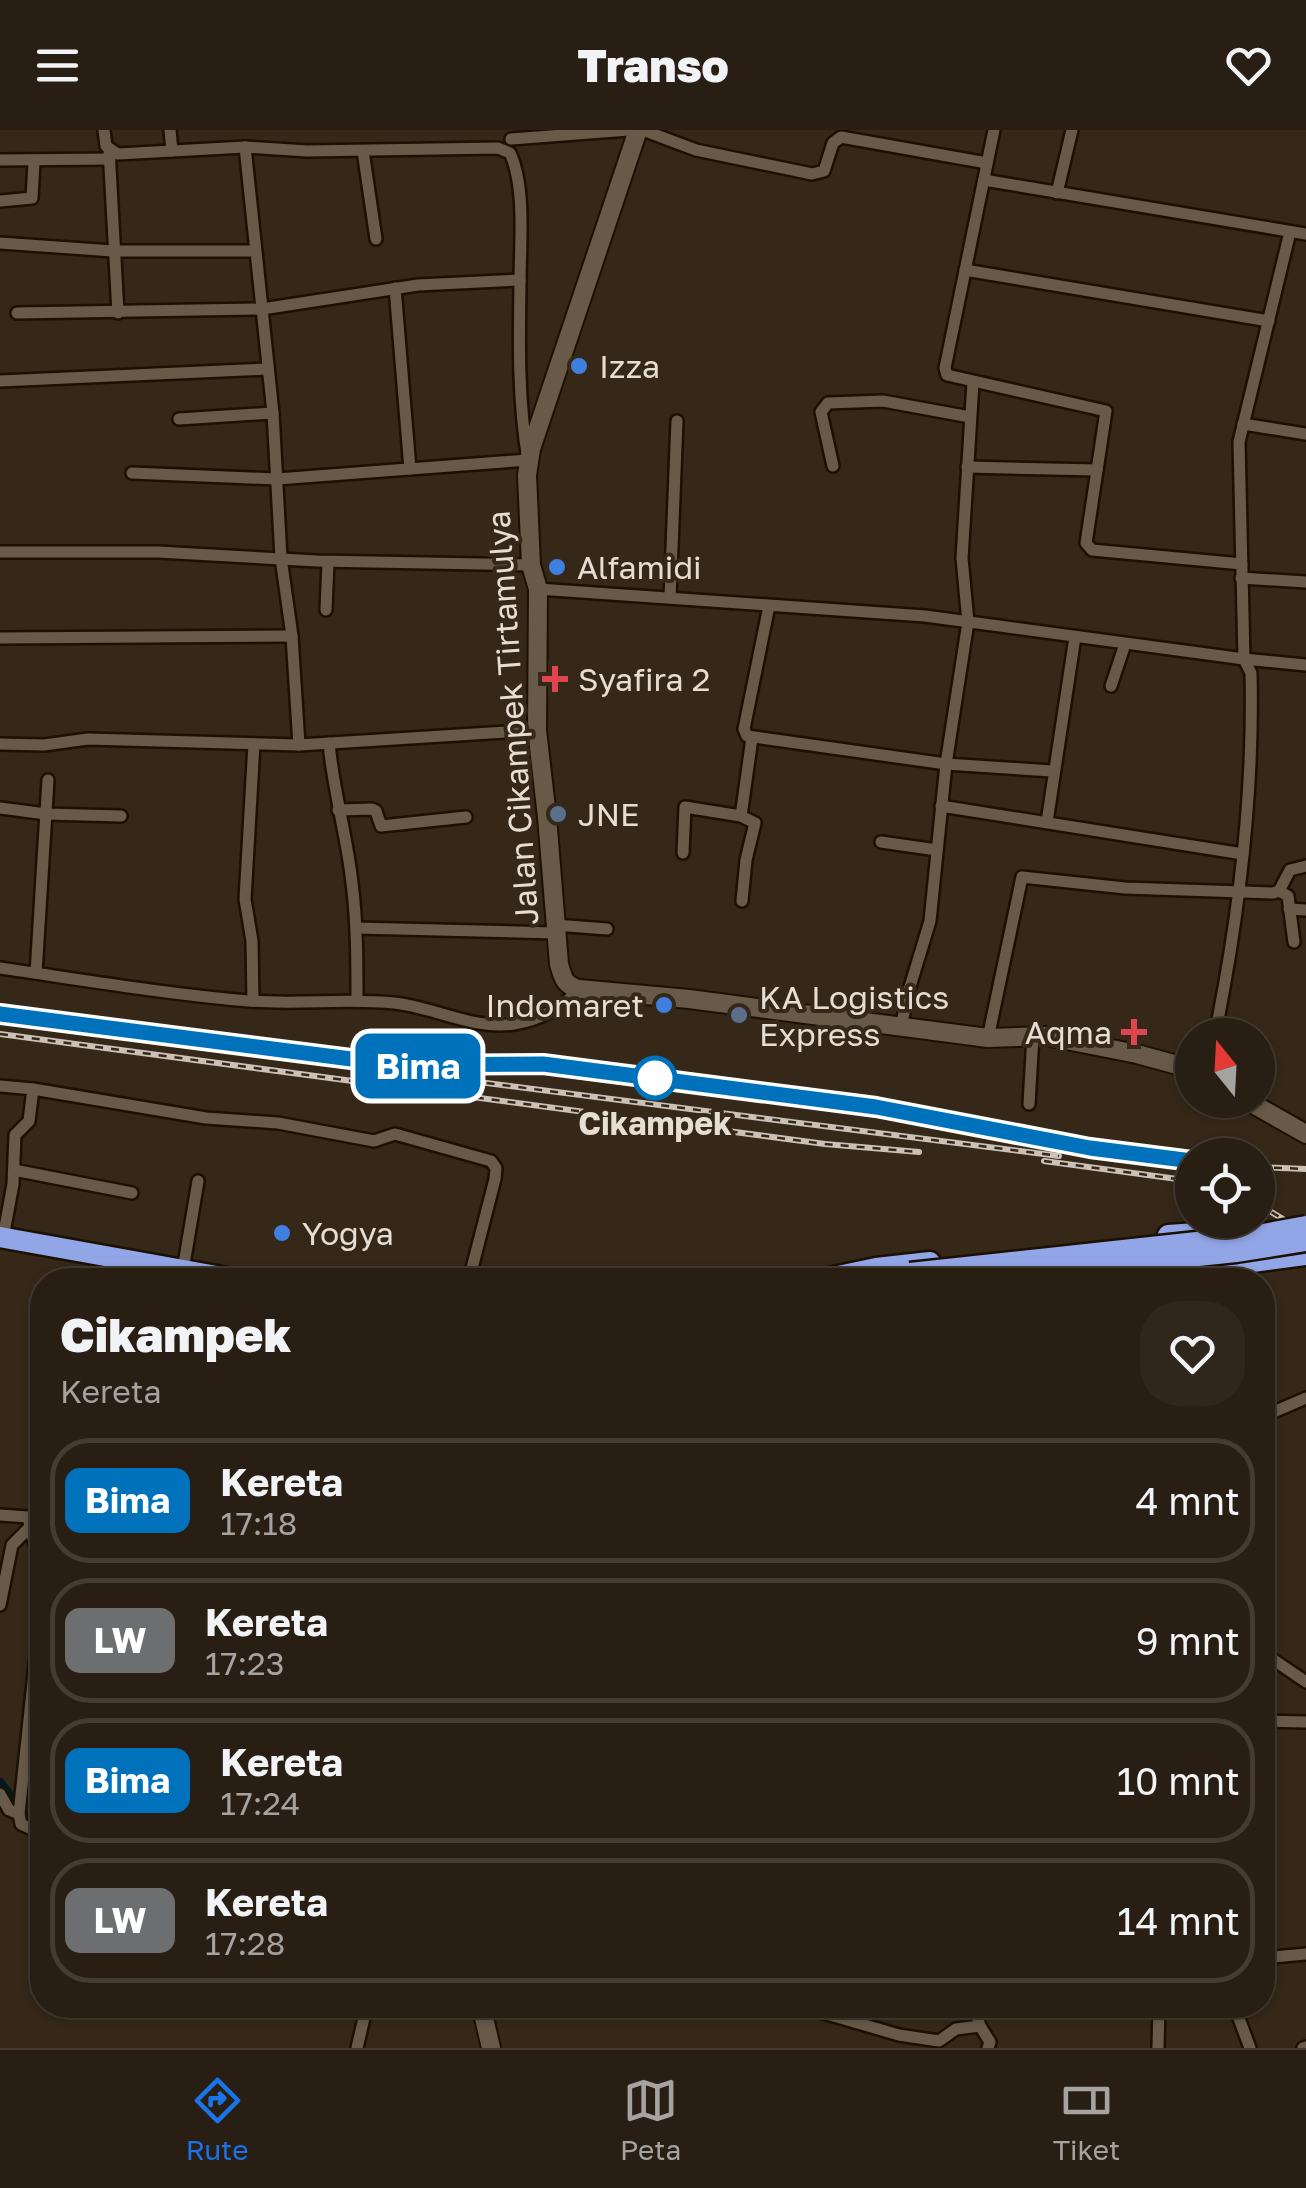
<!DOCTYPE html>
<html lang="id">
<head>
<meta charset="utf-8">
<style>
  body { margin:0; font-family:"Golos Text",sans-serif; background:#30271c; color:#f1f3f6; height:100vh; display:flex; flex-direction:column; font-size:38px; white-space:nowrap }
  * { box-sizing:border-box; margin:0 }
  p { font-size:32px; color:#a5a2a0 }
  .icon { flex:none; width:55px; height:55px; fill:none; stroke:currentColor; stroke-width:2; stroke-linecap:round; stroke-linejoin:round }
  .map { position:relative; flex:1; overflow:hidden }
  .panel { position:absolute; left:30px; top:1138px; width:1245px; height:750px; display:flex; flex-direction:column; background:#281e13; border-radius:40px; box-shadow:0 2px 8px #0004,0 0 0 2px #443c33 }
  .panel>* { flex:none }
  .badge { padding:0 20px; border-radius:15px; font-size:35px; line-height:65px }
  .needle { width:65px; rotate:342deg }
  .fabs { position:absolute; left:1175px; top:888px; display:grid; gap:20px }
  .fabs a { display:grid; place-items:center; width:100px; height:100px; border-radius:50%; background:#281e13; box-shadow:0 2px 8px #0004,0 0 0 2px #443c33; font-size:50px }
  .map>.badge { position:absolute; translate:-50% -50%; box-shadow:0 0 0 5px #fff }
  .round { display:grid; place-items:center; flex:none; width:105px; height:105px; border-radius:40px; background:#30271c }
  .summary { display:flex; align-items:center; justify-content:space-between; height:170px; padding:0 30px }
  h1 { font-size:48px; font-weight:800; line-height:75px }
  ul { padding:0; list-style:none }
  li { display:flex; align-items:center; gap:30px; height:125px; margin:0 20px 15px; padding:0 10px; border:5px solid #443c33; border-radius:40px }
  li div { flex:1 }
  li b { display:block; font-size:38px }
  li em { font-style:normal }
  li .badge { min-width:110px; font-weight:700; text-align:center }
  header { display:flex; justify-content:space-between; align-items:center; height:130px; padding:0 30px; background:#281e13; font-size:45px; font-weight:800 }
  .menu { display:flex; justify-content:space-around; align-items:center; height:140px; border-top:2px solid #443c33; background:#281e13; font-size:28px; color:#a5a2a0 }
  .menu a { display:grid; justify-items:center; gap:5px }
  .menu .active { color:#1a73e8 }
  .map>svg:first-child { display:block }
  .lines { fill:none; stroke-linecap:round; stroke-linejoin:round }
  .canal { stroke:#001a20; stroke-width:10 }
  .street-casing { stroke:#1c1003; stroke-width:16 }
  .secondary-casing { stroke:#1c1003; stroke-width:22 }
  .highway-casing { stroke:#1c1003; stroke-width:25 }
  .street { stroke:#685a49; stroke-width:11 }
  .secondary { stroke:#685a49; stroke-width:18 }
  .highway { stroke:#92a6e7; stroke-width:20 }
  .rail-casing { stroke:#cbc1b7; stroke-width:6 }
  .rail { stroke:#352819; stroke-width:2.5; stroke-dasharray:8; stroke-linecap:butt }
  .highway-bridge-casing { stroke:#1c1003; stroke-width:25; stroke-linecap:butt }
  .highway-bridge { stroke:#92a6e7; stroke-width:20 }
  .line-casing { stroke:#fff; stroke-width:22 }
  .line { stroke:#0072bc; stroke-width:15 }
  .shop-dot { fill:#3f7fe0; stroke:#352819; stroke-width:4 }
  .health-dot { fill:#e0444e; stroke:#352819; stroke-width:4 }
  .service-dot { fill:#5c6f8a; stroke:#352819; stroke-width:4 }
  .stop-dot { fill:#fff; stroke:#0072bc; stroke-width:5 }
  .labels { text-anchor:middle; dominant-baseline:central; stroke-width:8; stroke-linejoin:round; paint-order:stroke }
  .poi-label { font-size:32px; fill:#e6ddd3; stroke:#352819; text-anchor:start }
  .street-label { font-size:32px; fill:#e6ddd3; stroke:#352819 }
  .stop-label { font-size:32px; font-weight:bold; fill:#e6ddd3; stroke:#352819 }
</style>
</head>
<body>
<header><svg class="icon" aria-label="menu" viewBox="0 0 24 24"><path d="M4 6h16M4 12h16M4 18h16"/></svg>Transo<svg class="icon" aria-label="heart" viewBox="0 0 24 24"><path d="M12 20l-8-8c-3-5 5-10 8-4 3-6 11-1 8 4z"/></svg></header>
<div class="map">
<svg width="1306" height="1918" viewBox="0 0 1306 1918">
  <rect width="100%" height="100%" fill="#352819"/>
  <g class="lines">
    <!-- canal -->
    <path class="canal" d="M0,1653l27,35 15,11"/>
    <!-- street casing -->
    <g class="street-casing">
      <g id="street">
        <path d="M104,0l2,16 12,8 127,-7 62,4 191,-3 12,5c16,34 10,92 10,130 -1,60 -2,118 8,177l-251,19 -145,-6"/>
        <path d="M170,0l2,21"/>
        <path d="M643,0l53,20 116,24 12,-3 9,-28 8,-6 146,26"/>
        <path d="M994,0l-49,238 2,7 159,36 -20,132 6,7 150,14"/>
        <path d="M511,9l118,-9"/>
        <path d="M245,17l28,266 8,145 11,78 7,109"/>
        <path d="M109,19l9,164"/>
        <path d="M363,21l13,88"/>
        <path d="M0,30l110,-1"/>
        <path d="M984,50l322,54"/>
        <path d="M1057,63l15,-63"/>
        <path d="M0,71l32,-3 2,-36"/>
        <path d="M1290,102l-51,210 5,217 62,6"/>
        <path d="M0,113l113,8h142"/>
        <path d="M965,140l304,51"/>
        <path d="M395,158l15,181"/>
        <path d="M17,183l245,-4 156,-24 102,-5"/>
        <path d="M0,251l268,-12"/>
        <path d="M179,289l94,-6"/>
        <path d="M1243,294l63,10"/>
        <path d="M833,336l-12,-54 7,-9 55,-2 87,16"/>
        <path d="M967,337l130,3"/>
        <path d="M0,422h158l159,9 214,4"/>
        <path d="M1241,448l65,4"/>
        <path d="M538,459l387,27 319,43 7,14c3,122 -12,243 -36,362"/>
        <path d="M670,468l7,-177"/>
        <path d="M769,476l-25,123 3,7 199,28 106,7"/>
        <path d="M326,480l2,-48"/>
        <path d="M0,508l292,-2"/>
        <path d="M1111,556l14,-42"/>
        <path d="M329,613c4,47 18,93 23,140 5,39 5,78 5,118"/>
        <path d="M0,614l44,1 44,-6 211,6 238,-15"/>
        <path d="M941,676l302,48"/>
        <path d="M0,678l46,6 75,2"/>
        <path d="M338,680l34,-1 4,2 5,15 85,-9"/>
        <path d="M741,686l14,7 -9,37 -4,41"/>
        <path d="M1047,692l28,-185"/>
        <path d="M881,712l56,8"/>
        <path d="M683,723l2,-46 56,9 11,-78"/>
        <path d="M1279,761l9,5 6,46"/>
        <path d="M1289,779l17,1"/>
        <path d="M555,795l52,4"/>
        <path d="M357,798l199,5"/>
        <path d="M0,838c83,12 166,26 249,33 49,4 97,-3 145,2 40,4 79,27 120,21 25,-4 49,-16 65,-35"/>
        <path d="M36,843l12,-193"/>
        <path d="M253,871l-1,-60 -7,-42 9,-155"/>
        <path d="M901,897l8,-37 21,-69 16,-157 22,-142 -6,-64 11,-175"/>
        <path d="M988,908l34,-161 103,11 148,5 6,-2 11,-21 16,-4"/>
        <path d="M0,956l33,3 173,29 72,5 96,18 21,-7 96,27 5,7 -1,11 -26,101"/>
        <path d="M1029,974l4,-68"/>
        <path d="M14,1040l118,23"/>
        <path d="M3,1108l10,-54 2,-49 14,-14 4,-32"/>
        <path d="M183,1140l15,-89"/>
        <path d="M1262,1287l44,-19"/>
        <path d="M0,1385l42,3"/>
        <path d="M29,1387c-1,16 11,34 13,52"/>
        <path d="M0,1475l12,-60 17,-17"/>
        <path d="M1262,1522l44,30"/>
        <path d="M1262,1591l44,1"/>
        <path d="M0,1664l9,16 10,4 2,10 21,10"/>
        <path d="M19,1684l23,-216"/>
        <path d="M1262,1828l44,-4"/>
        <path d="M796,1875l103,30 40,6 17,-12 24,-3"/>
        <path d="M974,1875l6,21 10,16 -2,6"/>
        <path d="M1234,1875l16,43"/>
        <path d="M975,1878l41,-3"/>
        <path d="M357,1918l10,-43"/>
        <path d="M1158,1918l1,-43"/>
        <path d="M1303,1918l3,-1"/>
      </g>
    </g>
    <!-- secondary casing -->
    <g class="secondary-casing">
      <g id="secondary">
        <path d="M638,0l-107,319 -4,26 4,90 7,24 -1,141 10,87 12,147c4,14 5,21 20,25l110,10 299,39 58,-2 91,18 55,15"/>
        <path d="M1246,970l60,34"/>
        <path d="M481,1875l10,43"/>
      </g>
    </g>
    <!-- highway casing -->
    <g class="highway-casing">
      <g id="highway">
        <path d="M0,1107l239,43"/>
        <path d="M1245,1133l61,-8"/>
        <path d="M824,1149l52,-11 54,-6"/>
        <path d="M1105,1150l140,-17 7,-16 -5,-12 -6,-5 -73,5"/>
      </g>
    </g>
    <!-- street -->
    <use href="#street" class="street"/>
    <!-- secondary -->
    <use href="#secondary" class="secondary"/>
    <!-- highway -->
    <use href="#highway" class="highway"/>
    <!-- rail casing -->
    <g class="rail-casing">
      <g id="rail">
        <path d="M0,884l398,51 145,-1 333,43 214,42 102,12"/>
        <path d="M0,904l825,110 94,8"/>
        <path d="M439,947l620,79"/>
        <path d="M1044,1031l148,20"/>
        <path d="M1258,1037l48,2"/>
        <path d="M1258,1074l48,29"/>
      </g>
    </g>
    <!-- rail -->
    <use href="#rail" class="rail"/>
    <!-- highway-bridge casing -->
    <g class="highway-bridge-casing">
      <g id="highway-bridge">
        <path d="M910,1143l342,-37 54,-10"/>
        <path d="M980,1149l256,-27 70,-11"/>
      </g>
    </g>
    <!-- highway-bridge -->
    <use href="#highway-bridge" class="highway-bridge"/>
  </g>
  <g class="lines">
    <!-- line casing -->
    <g class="line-casing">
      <path id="line" d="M0,884l398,51 145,-1 333,43 214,41 102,13"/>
    </g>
    <!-- line -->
    <use href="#line" class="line"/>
  </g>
  <!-- markers -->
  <g class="shop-dot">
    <circle cx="579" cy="236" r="10"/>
    <circle cx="557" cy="437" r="10"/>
    <circle cx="664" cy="875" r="10"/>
    <circle cx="282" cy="1103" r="10"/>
  </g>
  <g class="health-dot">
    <path d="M550 534h10v10h10v10h-10v10h-10v-10h-10v-10h10z"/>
    <path d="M1129 887h10v10h10v10h-10v10h-10v-10h-10v-10h10z"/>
  </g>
  <g class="service-dot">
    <circle cx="558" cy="684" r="10"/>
    <circle cx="739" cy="885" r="10"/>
  </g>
  <circle class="stop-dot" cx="655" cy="948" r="20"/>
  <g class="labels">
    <!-- poi labels -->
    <g class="poi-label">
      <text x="599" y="236">Izza</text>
      <text x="577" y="437">Alfamidi</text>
      <text x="578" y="549">Syafira 2</text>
      <text x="578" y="684">JNE</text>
      <text x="759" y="867">KA Logistics<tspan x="759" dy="37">Express</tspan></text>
      <text x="644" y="875" text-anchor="end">Indomaret</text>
      <text x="1112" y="902" text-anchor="end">Aqma</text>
      <text x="302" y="1103">Yogya</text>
    </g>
    <!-- street labels -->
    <g class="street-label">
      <text transform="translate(512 588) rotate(-94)">Jalan Cikampek Tirtamulya</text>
    </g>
    <!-- stop labels -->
    <g class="stop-label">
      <text x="655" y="993">Cikampek</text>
    </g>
  </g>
</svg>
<div class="fabs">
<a><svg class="needle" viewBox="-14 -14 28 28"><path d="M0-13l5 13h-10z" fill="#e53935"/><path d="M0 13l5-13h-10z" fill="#a5a2a0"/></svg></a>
<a><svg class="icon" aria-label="locate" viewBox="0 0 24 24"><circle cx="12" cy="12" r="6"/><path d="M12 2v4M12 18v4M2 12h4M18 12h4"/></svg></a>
</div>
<b class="badge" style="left:418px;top:936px;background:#0072bc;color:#fff">Bima</b>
<section class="panel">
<div class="summary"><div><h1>Cikampek</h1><p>Kereta</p></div><a class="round"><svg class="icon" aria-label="heart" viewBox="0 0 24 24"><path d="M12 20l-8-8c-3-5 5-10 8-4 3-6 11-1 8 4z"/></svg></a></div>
<ul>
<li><span class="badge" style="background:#0072bc;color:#fff">Bima</span><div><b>Kereta</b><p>17:18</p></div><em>4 mnt</em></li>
<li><span class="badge" style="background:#6d6e70;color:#fff">LW</span><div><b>Kereta</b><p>17:23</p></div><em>9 mnt</em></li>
<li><span class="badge" style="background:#0072bc;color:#fff">Bima</span><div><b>Kereta</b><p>17:24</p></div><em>10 mnt</em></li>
<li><span class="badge" style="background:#6d6e70;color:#fff">LW</span><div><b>Kereta</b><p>17:28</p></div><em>14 mnt</em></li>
</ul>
</section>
</div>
<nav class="menu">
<a class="active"><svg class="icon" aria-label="directions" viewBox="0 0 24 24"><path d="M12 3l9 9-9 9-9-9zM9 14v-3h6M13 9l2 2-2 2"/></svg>Rute</a>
<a><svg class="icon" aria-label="map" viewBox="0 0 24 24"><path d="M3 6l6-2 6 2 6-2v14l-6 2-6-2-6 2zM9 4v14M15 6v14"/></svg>Peta</a>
<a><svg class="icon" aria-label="tickets" viewBox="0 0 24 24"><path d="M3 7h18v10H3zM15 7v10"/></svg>Tiket</a>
</nav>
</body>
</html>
